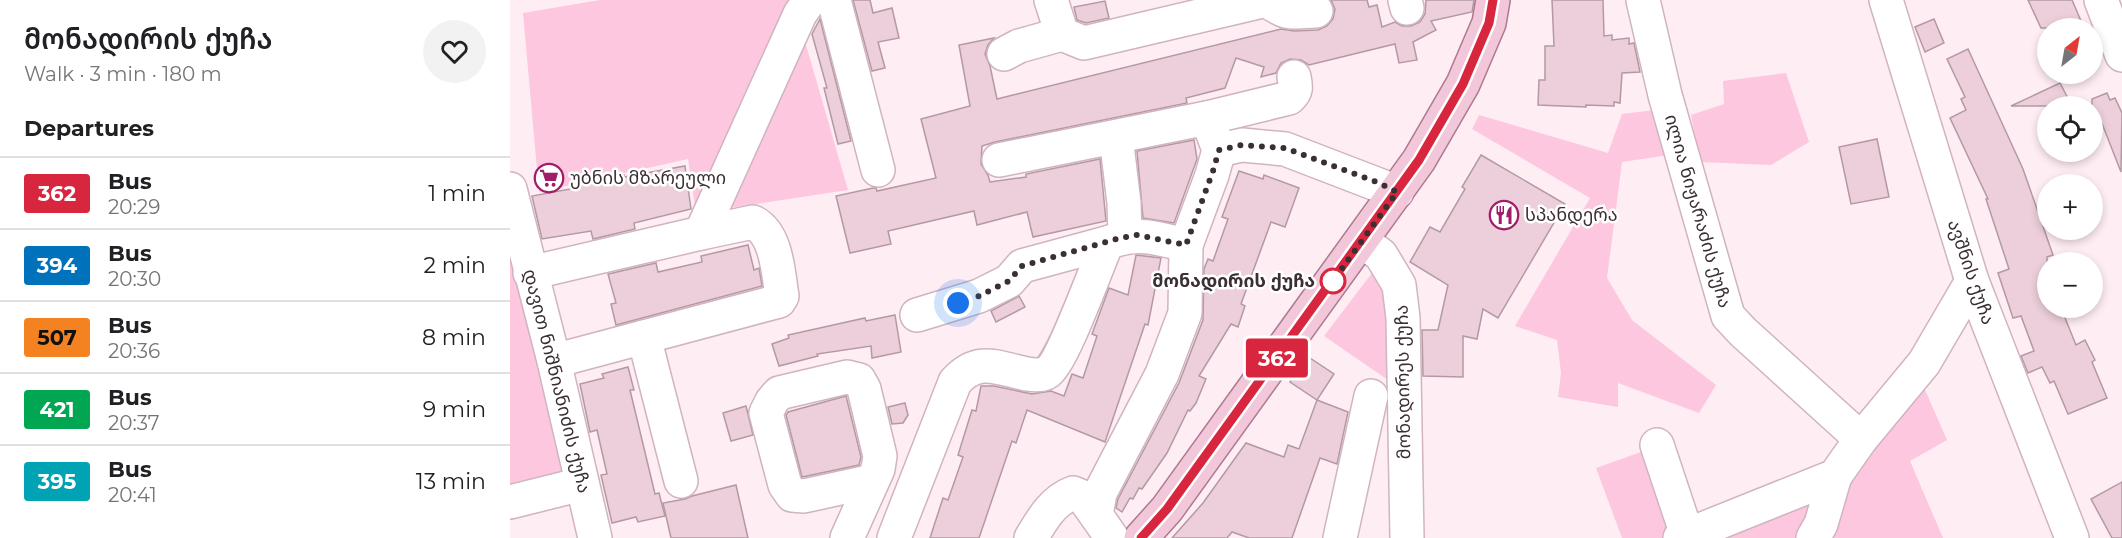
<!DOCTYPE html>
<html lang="en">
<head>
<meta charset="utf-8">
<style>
  body { margin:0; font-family:Montserrat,"Noto Sans Georgian",sans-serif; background:#f2f2f2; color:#202124; height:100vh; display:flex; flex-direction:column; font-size:22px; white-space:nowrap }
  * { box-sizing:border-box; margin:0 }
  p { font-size:20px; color:#757577 }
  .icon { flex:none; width:33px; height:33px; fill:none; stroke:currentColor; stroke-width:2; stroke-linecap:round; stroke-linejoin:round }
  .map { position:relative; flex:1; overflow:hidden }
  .panel { display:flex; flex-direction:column; background:#fff; width:510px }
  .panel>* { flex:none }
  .badge { padding:0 12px; border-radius:4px; font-size:21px; line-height:39px }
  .needle { width:39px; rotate:31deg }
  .buttons { position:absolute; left:1527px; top:18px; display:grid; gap:12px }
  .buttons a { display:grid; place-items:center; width:66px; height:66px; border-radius:50%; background:#fff; box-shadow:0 3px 9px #0003; font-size:30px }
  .you { position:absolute; width:30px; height:30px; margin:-15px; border:4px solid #fff; border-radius:50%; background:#1a73e8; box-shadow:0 0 0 9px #1a73e833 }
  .map>.badge { position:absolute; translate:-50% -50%; box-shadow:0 0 0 3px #fff }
  h2 { padding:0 24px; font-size:22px; line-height:54px }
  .round { display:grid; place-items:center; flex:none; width:63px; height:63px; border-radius:32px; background:#f2f2f2 }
  .headline { display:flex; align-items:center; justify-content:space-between; height:102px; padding:0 24px }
  h1 { font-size:28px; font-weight:600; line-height:45px }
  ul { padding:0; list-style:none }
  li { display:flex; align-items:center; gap:18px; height:72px; padding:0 24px; border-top:2px solid #e0e0e0 }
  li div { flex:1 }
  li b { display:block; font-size:22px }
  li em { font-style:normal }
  li .badge { min-width:66px; font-weight:700; text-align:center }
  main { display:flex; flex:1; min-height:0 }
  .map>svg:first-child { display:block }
  .green { fill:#fdc7df }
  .building { fill:#eccfdb; stroke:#b499a4; stroke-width:1.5 }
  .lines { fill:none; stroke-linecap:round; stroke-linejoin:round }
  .minor-casing { stroke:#d0b4c0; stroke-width:36 }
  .major-casing { stroke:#ac7990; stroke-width:36 }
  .minor { stroke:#fff; stroke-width:33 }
  .major { stroke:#f2c7da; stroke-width:33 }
  .line-casing { stroke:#fff; stroke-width:14 }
  .line { stroke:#d7263d; stroke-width:9 }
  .walk { stroke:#3a2f34; stroke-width:6; stroke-dasharray:0 10.8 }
  .stop-dot { fill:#fff; stroke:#d7263d; stroke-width:3 }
  .labels { text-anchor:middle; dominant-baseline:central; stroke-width:5; stroke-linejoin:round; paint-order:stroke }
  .poi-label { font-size:18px; fill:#3a2f34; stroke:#fff; text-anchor:start }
  .street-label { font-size:18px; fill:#3a2f34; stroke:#fff }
  .stop-label { font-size:18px; font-weight:bold; fill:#3a2f34; stroke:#fff; text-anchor:end }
</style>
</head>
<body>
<main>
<section class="panel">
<div class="headline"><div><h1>მონადირის ქუჩა</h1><p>Walk · 3 min · 180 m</p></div><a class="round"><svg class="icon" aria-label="heart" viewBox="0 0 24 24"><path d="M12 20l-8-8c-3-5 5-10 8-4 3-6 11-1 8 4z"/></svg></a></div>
<h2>Departures</h2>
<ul>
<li><span class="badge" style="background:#d7263d;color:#fff">362</span><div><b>Bus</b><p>20:29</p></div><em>1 min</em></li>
<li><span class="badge" style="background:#0072bc;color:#fff">394</span><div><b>Bus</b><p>20:30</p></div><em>2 min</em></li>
<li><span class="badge" style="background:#f58220;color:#111">507</span><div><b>Bus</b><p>20:36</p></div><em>8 min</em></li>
<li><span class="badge" style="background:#00a651;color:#fff">421</span><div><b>Bus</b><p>20:37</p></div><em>9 min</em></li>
<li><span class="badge" style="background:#00a3b4;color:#fff">395</span><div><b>Bus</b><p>20:41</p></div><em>13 min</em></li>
</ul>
</section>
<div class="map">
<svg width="1612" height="538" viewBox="0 0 1612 538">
  <rect width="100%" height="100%" fill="#ffedf4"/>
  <!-- green -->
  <g class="green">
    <path d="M90,0h193l55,190 -152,23 -8,-54 -149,33 -16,-179z"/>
    <path d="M1276,73l23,69 -38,23 -71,-3 -9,-47 33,-11 -1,-23z"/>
    <path d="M1153,109l12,45 -53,8 -15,116 25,42 84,65 -17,28 -81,-30v24l-60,-10 3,-24 -4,-33 -42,-14 75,-128 -118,-69 7,-14 129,38 14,-39z"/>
    <path d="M0,245l69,251 -69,17z"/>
    <path d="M862,273l11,11 2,15 3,81 -64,-44z"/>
    <path d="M1412,383l25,57 -37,21 33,77h-242l135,-54z"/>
    <path d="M1142,448l25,85 -11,5h-44l-26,-70z"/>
  </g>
  <!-- building -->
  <g class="building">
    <path d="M343,0h17l3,13 19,-5 7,30 -21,4 7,26 -13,3z"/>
    <path d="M821,0h36l2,7 8,-2 5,22 13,-5 7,4h9l9,-4 5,-8 1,-14h48l-2,12 -41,9 5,9 -23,12 4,18 -18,3 -4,-19 -86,21 -8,-5 -11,-1 -9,4 -5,10 -15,4 3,-10 -28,-9 -11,30 -39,10 1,5 -192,39 -13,4 -1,18 7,11 2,7 36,-5v-3l74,-15 6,62 -73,16 -6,-25 -50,13 -3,-14 -86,20 3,13 -41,9 -14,-57 37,-8h3l1,3 59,-13 -15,-59 49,-13 -11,-61 35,-7 -6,7 -3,9 5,12 7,33 284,-70 13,2 24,-1 9,-4 6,-7 2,-10z"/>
    <path d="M1042,0h51l1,36 8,-1v5l17,-2v6l5,-1 6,29 -18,1 -2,30 -6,-1v4l-28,-1v2l-48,-2 1,-25h6v-34h9z"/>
    <path d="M1518,0h44l12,28h-43z"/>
    <path d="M595,1l4,17 -23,5 -9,-3 -3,-13z"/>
    <path d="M310,19l31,122 -13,3 -14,-56h3l-15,-54z"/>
    <path d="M1424,19l10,24 -19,9 -10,-25z"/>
    <path d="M1458,49l55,120 30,86 -6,2 1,51h13l15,37 9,-5 10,20 -3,2 15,36 -39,16 -14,-33 -4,2 -8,-16 -14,6 -7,-17 13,-5 -13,-35 -8,2 -15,-45 11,-4 -23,-70h2l-38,-81 16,-8 -5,-11 4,-2 -18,-38z"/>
    <path d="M1550,83l12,23h-61z"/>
    <path d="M1597,93l3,7 5,-2 7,15 -1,59 -20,-51 -9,4v-26z"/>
    <path d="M1367,139l12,58 -38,7 -12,-57z"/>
    <path d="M684,140l3,19 -23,64 -31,-5 -6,-67z"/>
    <path d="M971,155l84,49 -67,114 -15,-9 -6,30 -14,-3v41l-40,-1 -1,-46h16l10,-45 -38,-23 20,-35 10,5 25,-43 -3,-2z"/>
    <path d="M175,166l6,43 -57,14 1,6 -42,10 -2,-8 -49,8 -10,-43 49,-9 -1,-2 29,-8v2l15,-4v2z"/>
    <path d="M729,171l24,8 1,-4 35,13 -14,39 -14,-5 -30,82 4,2 -7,21 -7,-3 -32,52 7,3 -10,24 -6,8 -2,-1 -21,43 -25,36 -3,-1 -6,11 -3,-1 -8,14 -6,-4 2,-9 61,-116 24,-63 1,-51 4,-10 5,2 15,-42 -6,-2z"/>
    <path d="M238,245l6,25 5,-2 3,18 -146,39 -5,-21 5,-1 -8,-29 48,-11 2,9 44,-10 -1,-6z"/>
    <path d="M626,255l25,3 -13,67 -3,-1 -40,118 -78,-32 -11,33 -4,-2 -33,97h-49l13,-40 5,2 15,-43 -5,-2 14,-45 4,1 5,-25h13l38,8 19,-3 13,5 8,-22 11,4 14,-42 -5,-2 17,-46 19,7z"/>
    <path d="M509,296l6,11 -29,15 -5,-11z"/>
    <path d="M385,315l6,37 -29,6 -1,-12 -54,8 1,2 -39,10 -7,-22 17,-6 -1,-3 77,-17 1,3z"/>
    <path d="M797,356l27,18 -17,26 -27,-18z"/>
    <path d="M118,367l6,23h-4l25,104 4,-1 6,23 -27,6 -2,-5 -24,6 -11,-48 6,-1 -10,-44 -7,2 -10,-48 24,-6 -2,-4z"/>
    <path d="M336,396l15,61 -2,8 -57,12 -16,-62 2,-3z"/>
    <path d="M807,400l31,12 -11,52 -17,-6 -28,80h-43l-17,-6 -5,6h-55l31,-35 43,-60 38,14 4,-12 11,4z"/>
    <path d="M395,403l3,12 -5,8 -11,1 -4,-17z"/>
    <path d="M236,406l7,29 -22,6 -8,-28z"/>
    <path d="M1612,482v56h-10l-21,-39z"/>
    <path d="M226,485l12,53h-77l-8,-35 22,-4 7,-3z"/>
  </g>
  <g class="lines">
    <!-- minor casing -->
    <g class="minor-casing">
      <g id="minor">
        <path d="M324,0l44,170"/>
        <path d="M541,0l11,34 22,9 183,-43c20,16 25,12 49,11"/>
        <path d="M895,0l2,8"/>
        <path d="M1133,0l22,95 63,221 15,16 118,107"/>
        <path d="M1376,0l86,281 100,257"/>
        <path d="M1591,0l21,55"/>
        <path d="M494,54l15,-8 43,-12"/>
        <path d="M697,118l82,-20c8,-7 7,-11 5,-21"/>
        <path d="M606,137l8,66 1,34"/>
        <path d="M709,150l23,-5 43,4 112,43"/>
        <path d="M0,189l44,172 41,177"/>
        <path d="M852,241l19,14 18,30 4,33 4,220"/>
        <path d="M20,273l171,-40 99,-219 10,-14"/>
        <path d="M407,315l62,-19 30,-15 13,-15 85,-23"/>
        <path d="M134,337l37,144"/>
        <path d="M44,361l225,-60 3,-5c-4,-24 -5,-62 -29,-74l-52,11"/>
        <path d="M1147,445l30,90"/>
        <path d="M0,502l72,-18"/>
        <path d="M337,538l31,-69 2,-13 -16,-67 -5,-9 -12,-3 -68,16 -7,8 -6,12 19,72 7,10 12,1 68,-15"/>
        <path d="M384,538l61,-156c23,-26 42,-14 72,-8 6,1 13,2 19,-1 16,-8 51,-108 61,-130 31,-12 48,-5 79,2l26,-70 7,-25 -12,-32 -208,42"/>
        <path d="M521,538c11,-18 21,-37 42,-45l10,4 13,18"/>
        <path d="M602,538l-16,-23 4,-22 62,-119 23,-61 1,-68"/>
        <path d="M830,538l31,-142"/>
        <path d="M1170,538l155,-62 26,-37 63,-76 48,-82"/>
        <path d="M1303,538l8,-14 14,-48"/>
      </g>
    </g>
    <!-- major casing -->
    <g class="major-casing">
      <path id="major" d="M631,538l26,-29 252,-349 44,-76 26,-61 4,-23"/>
    </g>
    <!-- minor -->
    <use href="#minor" class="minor"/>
    <!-- major -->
    <use href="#major" class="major"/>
  </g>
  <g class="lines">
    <!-- line casing -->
    <g class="line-casing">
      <path id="line" d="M631,538l26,-29 252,-349 44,-76 26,-61 4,-23"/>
    </g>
    <!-- line -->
    <use href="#line" class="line"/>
    <!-- walk -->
    <path class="walk" d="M448,303l21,-7 30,-15 13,-15 98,-28 17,-3 49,10 27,-74 6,-21 23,-5 43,3 94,35 18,9 -64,89"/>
  </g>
  <!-- icons -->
  <defs>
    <g id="supermarket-ring" transform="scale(1.5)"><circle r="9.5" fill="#fff" stroke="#a11c69" stroke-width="1.5"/><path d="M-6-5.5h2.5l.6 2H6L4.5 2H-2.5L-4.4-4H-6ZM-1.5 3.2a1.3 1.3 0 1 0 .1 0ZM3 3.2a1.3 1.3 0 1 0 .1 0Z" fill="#a11c69"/></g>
    <g id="restaurant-ring" transform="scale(1.5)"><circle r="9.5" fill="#fff" stroke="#a11c69" stroke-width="1.5"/><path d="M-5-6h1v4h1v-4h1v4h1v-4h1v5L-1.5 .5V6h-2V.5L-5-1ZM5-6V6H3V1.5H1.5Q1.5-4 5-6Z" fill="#a11c69"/></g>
  </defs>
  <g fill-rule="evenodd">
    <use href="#supermarket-ring" x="39" y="178"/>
    <use href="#restaurant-ring" x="994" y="215"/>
  </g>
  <!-- markers -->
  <circle class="stop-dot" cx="823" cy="281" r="12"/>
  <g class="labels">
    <!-- poi labels -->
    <g class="poi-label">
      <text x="60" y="178">უბნის მზარეული</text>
      <text x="1015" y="215">სპანდერა</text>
    </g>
    <!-- street labels -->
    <g class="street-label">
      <text transform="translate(1188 211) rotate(74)">ილია ნიჟარაძის ქუჩა</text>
      <text transform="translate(1461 272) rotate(71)">ავშნის ქუჩა</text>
      <text transform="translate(47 381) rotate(76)">დავით ნიშნიანიძის ქუჩა</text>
      <text transform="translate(893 382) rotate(-91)">მონადირეს ქუჩა</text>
    </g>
    <!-- stop labels -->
    <g class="stop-label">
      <text x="805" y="281">მონადირის ქუჩა</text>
    </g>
  </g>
</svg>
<div class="buttons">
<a><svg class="needle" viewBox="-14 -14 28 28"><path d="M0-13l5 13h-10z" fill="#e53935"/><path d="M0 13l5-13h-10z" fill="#757577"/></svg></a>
<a><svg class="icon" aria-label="locate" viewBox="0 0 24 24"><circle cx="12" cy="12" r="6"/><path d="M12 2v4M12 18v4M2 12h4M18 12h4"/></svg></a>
<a>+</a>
<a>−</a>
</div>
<div class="you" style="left:448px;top:303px"></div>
<b class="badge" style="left:767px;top:358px;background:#d7263d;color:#fff">362</b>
</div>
</main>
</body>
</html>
